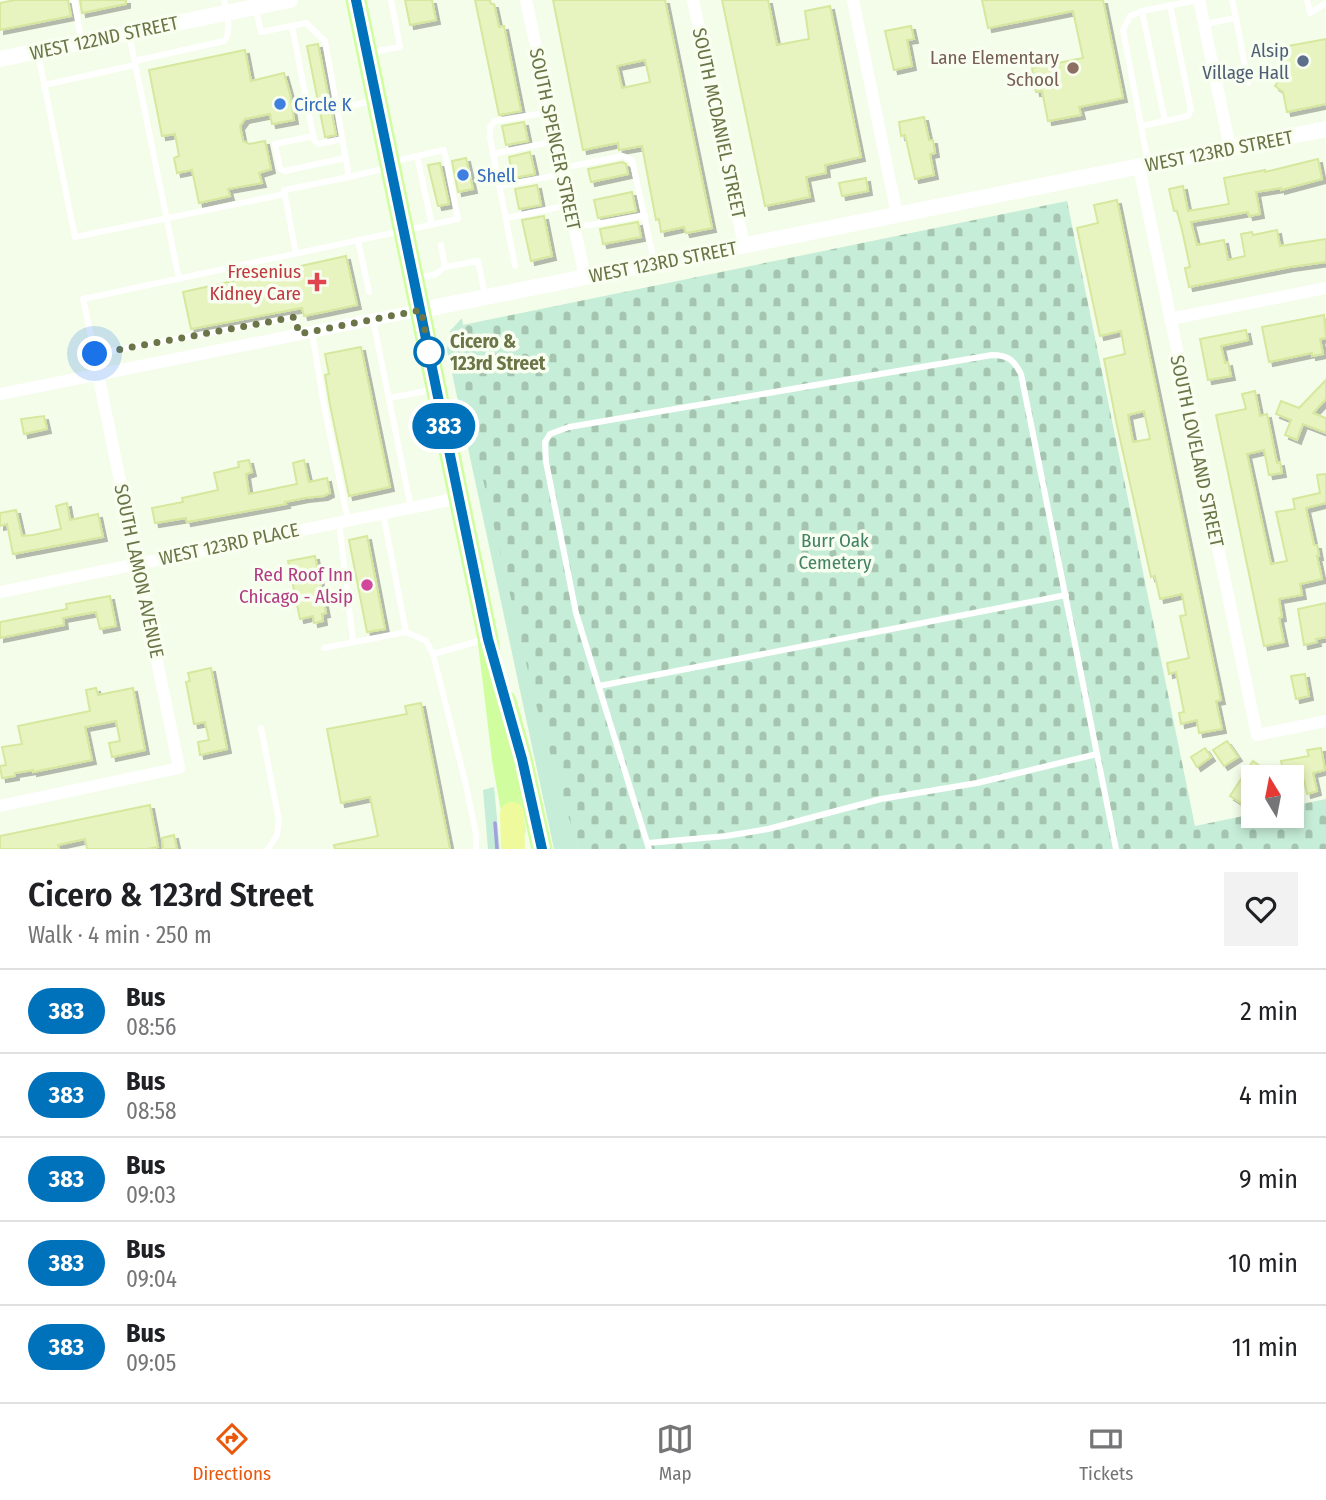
<!DOCTYPE html>
<html lang="en">
<head>
<meta charset="utf-8">
<style>
  body { margin:0; font-family:"Fira Sans Condensed",sans-serif; background:#f2f2f2; color:#202124; height:100vh; display:flex; flex-direction:column; font-size:26px; white-space:nowrap }
  * { box-sizing:border-box; margin:0 }
  p { font-size:23px; color:#757577 }
  .icon { flex:none; width:38px; height:38px; fill:none; stroke:currentColor; stroke-width:2; stroke-linecap:round; stroke-linejoin:round }
  .map { position:relative; height:849px; overflow:hidden }
  .details { display:flex; flex-direction:column; background:#fff; flex:1 }
  .details>* { flex:none }
  .badge { padding:0 14px; border-radius:23px; font-size:24px; line-height:46px }
  .needle { width:46px; rotate:350deg }
  .tools { position:absolute; left:1241px; top:765px; display:grid; gap:14px }
  .tools a { display:grid; place-items:center; width:63px; height:63px; border-radius:0px; background:#fff; box-shadow:0 4px 10px #0003; font-size:35px }
  .you { position:absolute; width:35px; height:35px; margin:-18px; border:5px solid #fff; border-radius:50%; background:#1a73e8; box-shadow:0 0 0 10px #1a73e833 }
  .map>.badge { position:absolute; translate:-50% -50%; box-shadow:0 0 0 4px #fff }
  .round { display:grid; place-items:center; flex:none; width:74px; height:74px; border-radius:0px; background:#f2f2f2 }
  .overview { display:flex; align-items:center; justify-content:space-between; height:119px; padding:0 28px }
  h1 { font-size:33px; font-weight:600; line-height:52px }
  ul { padding:0; list-style:none }
  li { display:flex; align-items:center; gap:21px; height:84px; padding:0 28px; border-top:2px solid #e0e0e0 }
  li div { flex:1 }
  li b { display:block; font-size:26px }
  li em { font-style:normal }
  li .badge { min-width:77px; font-weight:700; text-align:center }
  .dock { display:flex; justify-content:space-around; align-items:center; height:98px; border-top:2px solid #e0e0e0; background:#fff; font-size:19px; color:#757577 }
  .dock a { display:grid; justify-items:center; gap:4px }
  .dock .current { color:#ea580c }
  .map>svg:first-child { display:block }
  .grass { fill:#c6edd7 }
  .cemetery { fill:url(#cemetery-stones) }
  .lines { fill:none; stroke-linecap:round; stroke-linejoin:round }
  .stream { stroke:#a2a1db; stroke-width:3.5 }
  .building { fill:#e7f4bf; stroke:#d6e89e; stroke-width:2; fill-rule:evenodd; filter:url(#shadow) }
  .service { stroke:#fff; stroke-width:6 }
  .minor { stroke:#fff; stroke-width:12 }
  .tertiary { stroke:#fff; stroke-width:16 }
  .primary { stroke:#d0fe9f; stroke-width:21 }
  .motorway { stroke:#effa9d; stroke-width:24 }
  .line-casing { stroke:#fff; stroke-width:16 }
  .line { stroke:#0072bc; stroke-width:10 }
  .walk { stroke:#6b7547; stroke-width:7; stroke-dasharray:0 12.6 }
  .service-dot { fill:#5c6f8a; stroke:#f8fff0; stroke-width:2.5 }
  .education-dot { fill:#8d6e63; stroke:#f8fff0; stroke-width:2.5 }
  .shop-dot { fill:#3f7fe0; stroke:#f8fff0; stroke-width:2.5 }
  .health-dot { fill:#e0444e; stroke:#f8fff0; stroke-width:2.5 }
  .stop-dot { fill:#fff; stroke:#0072bc; stroke-width:3.5 }
  .hotel-dot { fill:#d1479c; stroke:#f8fff0; stroke-width:2.5 }
  .labels { text-anchor:middle; dominant-baseline:central; stroke-width:7; stroke-linejoin:round; paint-order:stroke }
  .street-label { font-size:19px; fill:#6b7547; stroke:#f8fff0 }
  .service-label { font-size:19px; fill:#4e5e75; stroke:#f8fff0; text-anchor:end }
  .education-label { font-size:19px; fill:#785e54; stroke:#f8fff0; text-anchor:end }
  .shop-label { font-size:19px; fill:#366cbe; stroke:#f8fff0; text-anchor:start }
  .health-label { font-size:19px; fill:#be3a42; stroke:#f8fff0; text-anchor:end }
  .stop-label { font-size:19px; font-weight:bold; fill:#6b7547; stroke:#f8fff0; text-anchor:start }
  .park-label { font-size:19px; fill:#428165; stroke:#f8fff0 }
  .hotel-label { font-size:19px; fill:#b23c85; stroke:#f8fff0; text-anchor:end }
</style>
</head>
<body>
<div class="map">
<svg width="1326" height="849" viewBox="0 0 1326 849">
  <defs>
    <pattern id="cemetery-stones" width="16" height="16" patternUnits="userSpaceOnUse" patternTransform="scale(1.75)"><rect width="16" height="16" fill="#c6edd7"/><path d="M2 7V4a2 2 0 0 1 4 0v3zM10 15v-3a2 2 0 0 1 4 0v3z" fill="#a5c5b0"/></pattern>
    <filter id="shadow"><feDropShadow dx="4" dy="4" stdDeviation="0" flood-color="#0004"/></filter>
  </defs>
  <rect width="100%" height="100%" fill="#f4fde9"/>
  <!-- grass -->
  <g class="grass">
    <path d="M462,318l1,7 -8,18 123,506h-24l-107,-499 3,-19z"/>
    <path d="M494,787l6,62h-12l-5,-59z"/>
  </g>
  <!-- cemetery -->
  <path class="cemetery" d="M1067,201l128,625 58,-12 39,2v-10l34,-7v50h-748l-43,-148 -68,-290 -12,-63 8,-23z"/>
  <g class="lines">
    <!-- stream -->
    <path class="stream" d="M495,823l2,26"/>
  </g>
  <!-- building -->
  <g class="building">
    <path d="M15,0h53l3,16 -71,14v-27z"/>
    <path d="M80,0h46v4l-44,9z"/>
    <path d="M405,0h27l4,20 -26,5z"/>
    <path d="M475,0h15l1,4h3l5,23 5,-1 17,85 -22,4z"/>
    <path d="M553,0h112l47,228 -26,5 -2,-6 -23,5 -2,-13 -3,1 -14,-74 -23,4 -1,-7 -35,7zM645,60l5,22 -28,6 -5,-22z"/>
    <path d="M722,0h46l9,45 32,-6 -4,-28 25,-5 31,151 -36,8 1,8 -20,4 4,20 -45,9z"/>
    <path d="M982,0h121l20,98 -44,9 2,8 -33,6 -6,-30 -6,1 -4,-24 51,-10 -10,-47 -85,17z"/>
    <path d="M911,26l3,13 -7,1 5,26 -18,4 -9,-39z"/>
    <path d="M1326,39v65l-39,8 -4,-20 -8,-6 8,-12 -6,-26z"/>
    <path d="M318,44l18,91 -11,2 -18,-91z"/>
    <path d="M245,50l6,31 33,-8 6,21 4,26 -22,4 -2,-10 -25,5 -5,7 3,15 6,3 16,-3 6,28 -12,4 3,10 -34,6 2,7 -31,7 -7,-33 -15,3 -3,-15 5,-2 -4,-22 -13,2 -13,-66z"/>
    <path d="M924,117l5,23h4l2,13 -5,1 4,21 -19,4 -10,-44 -4,1 -2,-14z"/>
    <path d="M524,122l4,19 -22,4 -4,-19z"/>
    <path d="M530,152l5,22 -22,4 -4,-21z"/>
    <path d="M466,158l7,31 -15,3 -6,-31z"/>
    <path d="M1318,159l4,20 -41,11v-2l-25,4 4,22 -11,2 -1,-4 -57,10 6,23 27,-5 4,20 17,-4 -4,-22 11,-2 1,3 24,-5 3,16 46,-7v23l-36,5 -101,20 -4,-19 5,-1 -8,-37 -5,-19h-3l-5,-22 14,-3 5,25 41,-7 -5,-26 41,-8v2z"/>
    <path d="M622,162l4,2 2,10 -37,8 -3,-13z"/>
    <path d="M440,163l9,41 -11,2 -10,-41z"/>
    <path d="M866,178l2,13 -26,5 -3,-13z"/>
    <path d="M537,185l4,20 -22,4 -4,-20z"/>
    <path d="M632,192l4,19 -38,7 -4,-18z"/>
    <path d="M1117,200l104,500 -5,1 6,28 -23,4 -2,-13 -16,4 -2,-11 5,-1 -8,-40 -7,2 -2,-11 22,-5 -9,-42 6,-1 -4,-21 -22,5 -5,-23 -4,1 -35,-156 -12,-62 21,-5 -4,-23 -21,5 -23,-108 21,-5 -4,-18zM1144,411l6,28 -17,3 -5,-27z"/>
    <path d="M544,216l8,40 -21,5 -9,-41z"/>
    <path d="M638,222l3,15 -38,7 -3,-15z"/>
    <path d="M346,256l11,49 -53,11 -2,-8 -111,21 -8,-37z"/>
    <path d="M1324,315l2,23 -6,1 3,15 -11,2v-3l-43,9 -7,-35z"/>
    <path d="M1246,330l2,10 -27,6 4,17 3,-1 3,14 -23,4 -8,-41z"/>
    <path d="M361,347l29,140 -41,9 -19,-91 -5,-30 4,-1 -4,-20z"/>
    <path d="M1326,380v19l-13,14 13,5v15l-23,-9 -6,16 -12,-5 6,-15 -15,-6 5,-13 18,7z"/>
    <path d="M1255,391l5,25 7,-2 10,49 3,-1 2,11 -13,2 -5,-25 -17,4 24,110 16,-3 -11,-49 19,-3 -2,-10 27,-6 -3,-18 9,-1v29l-20,5 8,37h3l2,11h-2l5,23 -22,5 2,11 -23,4 3,18 -3,1 5,24 -20,4 -48,-231 30,-6 -4,-15z"/>
    <path d="M44,416l3,13 -23,5 -3,-15z"/>
    <path d="M249,460l3,12 -6,2 3,20 48,-10 -4,-21 11,-3 5,22 18,-4 3,15 -6,3 -19,2 -20,4 1,2 -99,18 -1,-4 -31,5 -3,-15 31,-6 -1,-4 36,-8 -4,-17 25,-6 -1,-5z"/>
    <path d="M67,503l3,17 28,-6 5,23 -90,17 -6,-30 -7,2v-13l16,-3 6,26 11,-1 28,-6 -5,-23z"/>
    <path d="M367,536l18,93 -18,3 -18,-92z"/>
    <path d="M315,556l11,57 -4,1 1,7 -9,2 -1,-7 -13,3 -12,-58z"/>
    <path d="M110,596l6,30 -16,3 -4,-17 -33,6 1,7 -64,13v-16l67,-13 -1,-5z"/>
    <path d="M1326,603v34l-10,2 1,3 -13,3 -6,-36z"/>
    <path d="M211,668l16,81 -27,6 -2,-13 11,-2 -4,-18 -11,2 -8,-42 4,-1 -2,-8z"/>
    <path d="M1305,674l4,22 -13,3 -5,-23z"/>
    <path d="M96,688l2,7 35,-7 12,62 -33,7 -3,-14 11,-2 -4,-20 -31,6 7,33 -59,12v-2l-18,3v3l-13,2 -2,-12 6,-1 -4,-18 20,-3 -4,-18 72,-15 -4,-21z"/>
    <path d="M421,703l29,146h-115l-1,-4 44,-9 -8,-39 -29,6 -14,-74 80,-15 -2,-8z"/>
    <path d="M1227,741l11,16 -14,9 -11,-16z"/>
    <path d="M1205,748l6,9 -14,10 -6,-10z"/>
    <path d="M1321,748l4,22 -12,3 4,18 -10,3 -3,-14 -12,3v-6h-7l-4,-16 28,-5 -2,-6z"/>
    <path d="M1253,761l11,8 -5,8h-6v5l-12,21 -11,-7z"/>
    <path d="M150,805l8,42 -11,2h-60l-2,-10 -27,6 1,4h-59v-13z"/>
    <path d="M174,835l3,14h-14l-1,-11z"/>
  </g>
  <g class="lines">
    <!-- service -->
    <g class="service">
      <path d="M74,0l8,43"/>
      <path d="M1232,0l4,18"/>
      <path d="M1307,0l3,13 16,-10"/>
      <path d="M256,9l5,23 45,-9 19,18 24,136 38,-9"/>
      <path d="M1142,11l23,110"/>
      <path d="M1204,24l32,-6 12,65"/>
      <path d="M292,26l22,114 4,4 24,-5"/>
      <path d="M129,34l50,245"/>
      <path d="M372,52l28,-5 -9,-47"/>
      <path d="M38,54l37,183 210,-43"/>
      <path d="M135,61l89,-20c9,-11 2,-28 0,-41"/>
      <path d="M44,85l91,-20"/>
      <path d="M337,109l35,-8"/>
      <path d="M1142,126l46,-10 3,-6 -21,-105"/>
      <path d="M313,136l-38,8 5,25 5,2 60,-13"/>
      <path d="M493,154l63,-13"/>
      <path d="M417,156l15,69"/>
      <path d="M1148,163l-25,-133 7,-14 12,-5 56,-11"/>
      <path d="M562,168l61,-12 9,4 22,101"/>
      <path d="M499,186l64,-12"/>
      <path d="M506,218l63,-13"/>
      <path d="M574,226l17,-1 54,-10"/>
      <path d="M358,240l11,52"/>
      <path d="M441,245l4,22"/>
      <path d="M296,254l-12,-64 65,-13"/>
      <path d="M515,266l-25,-128v-11l5,-6 55,-9"/>
      <path d="M419,278l17,-4 9,-7 33,-6 7,34"/>
      <path d="M373,320l38,188"/>
      <path d="M312,332l12,74 24,114"/>
      <path d="M299,334l-4,-17 -200,37 -12,-55 375,-80 -14,-69 -49,11"/>
      <path d="M389,398l42,-8"/>
      <path d="M383,513l23,119"/>
      <path d="M339,522l14,120"/>
      <path d="M324,648l82,-16 20,9 7,13"/>
      <path d="M599,686l467,-91"/>
      <path d="M261,728l18,93 -2,14 -9,14"/>
      <path d="M648,843l78,-7 42,-7 113,-30 96,-16 120,-29"/>
      <path d="M476,849v-15l-11,-53 -32,-127 53,-15"/>
      <path d="M649,849l-73,-236 -30,-151 -1,-20 5,-8 19,-7 423,-72c16,0 22,5 29,19l95,475"/>
    </g>
    <!-- minor -->
    <g class="minor">
      <path d="M526,0l59,277"/>
      <path d="M693,0l51,246"/>
      <path d="M853,0l44,215"/>
      <path d="M1199,0l31,148"/>
      <path d="M1139,167l118,568 69,-14"/>
      <path d="M1170,319l156,-31"/>
      <path d="M0,394l421,-84"/>
      <path d="M0,592l459,-94"/>
      <path d="M0,806l179,-38 -81,-394"/>
    </g>
    <!-- tertiary -->
    <g class="tertiary">
      <path d="M0,59l290,-59"/>
      <path d="M421,310l905,-181"/>
    </g>
    <!-- primary -->
    <g class="primary">
      <path d="M356,0l132,639 15,124 12,67"/>
      <path d="M506,701l16,58 20,90"/>
    </g>
    <!-- motorway -->
    <path class="motorway" d="M512,814l1,35"/>
  </g>
  <g class="lines">
    <!-- line casing -->
    <g class="line-casing">
      <path id="line" d="M356,0l132,639 34,120 20,90"/>
    </g>
    <!-- line -->
    <use href="#line" class="line"/>
    <!-- walk -->
    <path class="walk" d="M95,354l200,-37 4,17 122,-24 10,52 -2,-10"/>
  </g>
  <!-- markers -->
  <circle class="service-dot" cx="1303" cy="61" r="7"/>
  <circle class="education-dot" cx="1073" cy="68" r="7"/>
  <g class="shop-dot">
    <circle cx="280" cy="104" r="7"/>
    <circle cx="463" cy="175" r="7"/>
  </g>
  <path class="health-dot" d="M313.5 271.5h7v7h7v7h-7v7h-7v-7h-7v-7h7z"/>
  <circle class="stop-dot" cx="429" cy="352" r="14"/>
  <circle class="hotel-dot" cx="367" cy="585" r="7"/>
  <g class="labels">
    <!-- street labels -->
    <g class="street-label">
      <text transform="translate(104 38) rotate(-12)">WEST 122ND STREET</text>
      <text transform="translate(719 123) rotate(78)">SOUTH MCDANIEL STREET</text>
      <text transform="translate(555 139) rotate(78)">SOUTH SPENCER STREET</text>
      <text transform="translate(1219 151) rotate(-11)">WEST 123RD STREET</text>
      <text transform="translate(663 262) rotate(-11)">WEST 123RD STREET</text>
      <text transform="translate(1197 451) rotate(78)">SOUTH LOVELAND STREET</text>
      <text transform="translate(229 544) rotate(-12)">WEST 123RD PLACE</text>
      <text transform="translate(139 571) rotate(78)">SOUTH LAMON AVENUE</text>
    </g>
    <!-- service labels -->
    <g class="service-label">
      <text x="1289" y="50">Alsip<tspan x="1289" dy="22">Village Hall</tspan></text>
    </g>
    <!-- education labels -->
    <g class="education-label">
      <text x="1059" y="57">Lane Elementary<tspan x="1059" dy="22">School</tspan></text>
    </g>
    <!-- shop labels -->
    <g class="shop-label">
      <text x="294" y="104">Circle K</text>
      <text x="477" y="175">Shell</text>
    </g>
    <!-- health labels -->
    <g class="health-label">
      <text x="301" y="271">Fresenius<tspan x="301" dy="22">Kidney Care</tspan></text>
    </g>
    <!-- stop labels -->
    <g class="stop-label">
      <text x="450" y="341">Cicero &amp;<tspan x="450" dy="22">123rd Street</tspan></text>
    </g>
    <!-- park labels -->
    <g class="park-label">
      <text x="835" y="540">Burr Oak<tspan x="835" dy="22">Cemetery</tspan></text>
    </g>
    <!-- hotel labels -->
    <g class="hotel-label">
      <text x="353" y="574">Red Roof Inn<tspan x="353" dy="22">Chicago - Alsip</tspan></text>
    </g>
  </g>
</svg>
<div class="tools">
<a><svg class="needle" viewBox="-14 -14 28 28"><path d="M0-13l5 13h-10z" fill="#e53935"/><path d="M0 13l5-13h-10z" fill="#757577"/></svg></a>
</div>
<div class="you" style="left:95px;top:354px"></div>
<b class="badge" style="left:444px;top:426px;background:#0072bc;color:#fff">383</b>
</div>
<section class="details">
<div class="overview"><div><h1>Cicero &amp; 123rd Street</h1><p>Walk · 4 min · 250 m</p></div><a class="round"><svg class="icon" aria-label="heart" viewBox="0 0 24 24"><path d="M12 20l-8-8c-3-5 5-10 8-4 3-6 11-1 8 4z"/></svg></a></div>
<ul>
<li><span class="badge" style="background:#0072bc;color:#fff">383</span><div><b>Bus</b><p>08:56</p></div><em>2 min</em></li>
<li><span class="badge" style="background:#0072bc;color:#fff">383</span><div><b>Bus</b><p>08:58</p></div><em>4 min</em></li>
<li><span class="badge" style="background:#0072bc;color:#fff">383</span><div><b>Bus</b><p>09:03</p></div><em>9 min</em></li>
<li><span class="badge" style="background:#0072bc;color:#fff">383</span><div><b>Bus</b><p>09:04</p></div><em>10 min</em></li>
<li><span class="badge" style="background:#0072bc;color:#fff">383</span><div><b>Bus</b><p>09:05</p></div><em>11 min</em></li>
</ul>
</section>
<nav class="dock">
<a class="current"><svg class="icon" aria-label="directions" viewBox="0 0 24 24"><path d="M12 3l9 9-9 9-9-9zM9 14v-3h6M13 9l2 2-2 2"/></svg>Directions</a>
<a><svg class="icon" aria-label="map" viewBox="0 0 24 24"><path d="M3 6l6-2 6 2 6-2v14l-6 2-6-2-6 2zM9 4v14M15 6v14"/></svg>Map</a>
<a><svg class="icon" aria-label="tickets" viewBox="0 0 24 24"><path d="M3 7h18v10H3zM15 7v10"/></svg>Tickets</a>
</nav>
</body>
</html>
